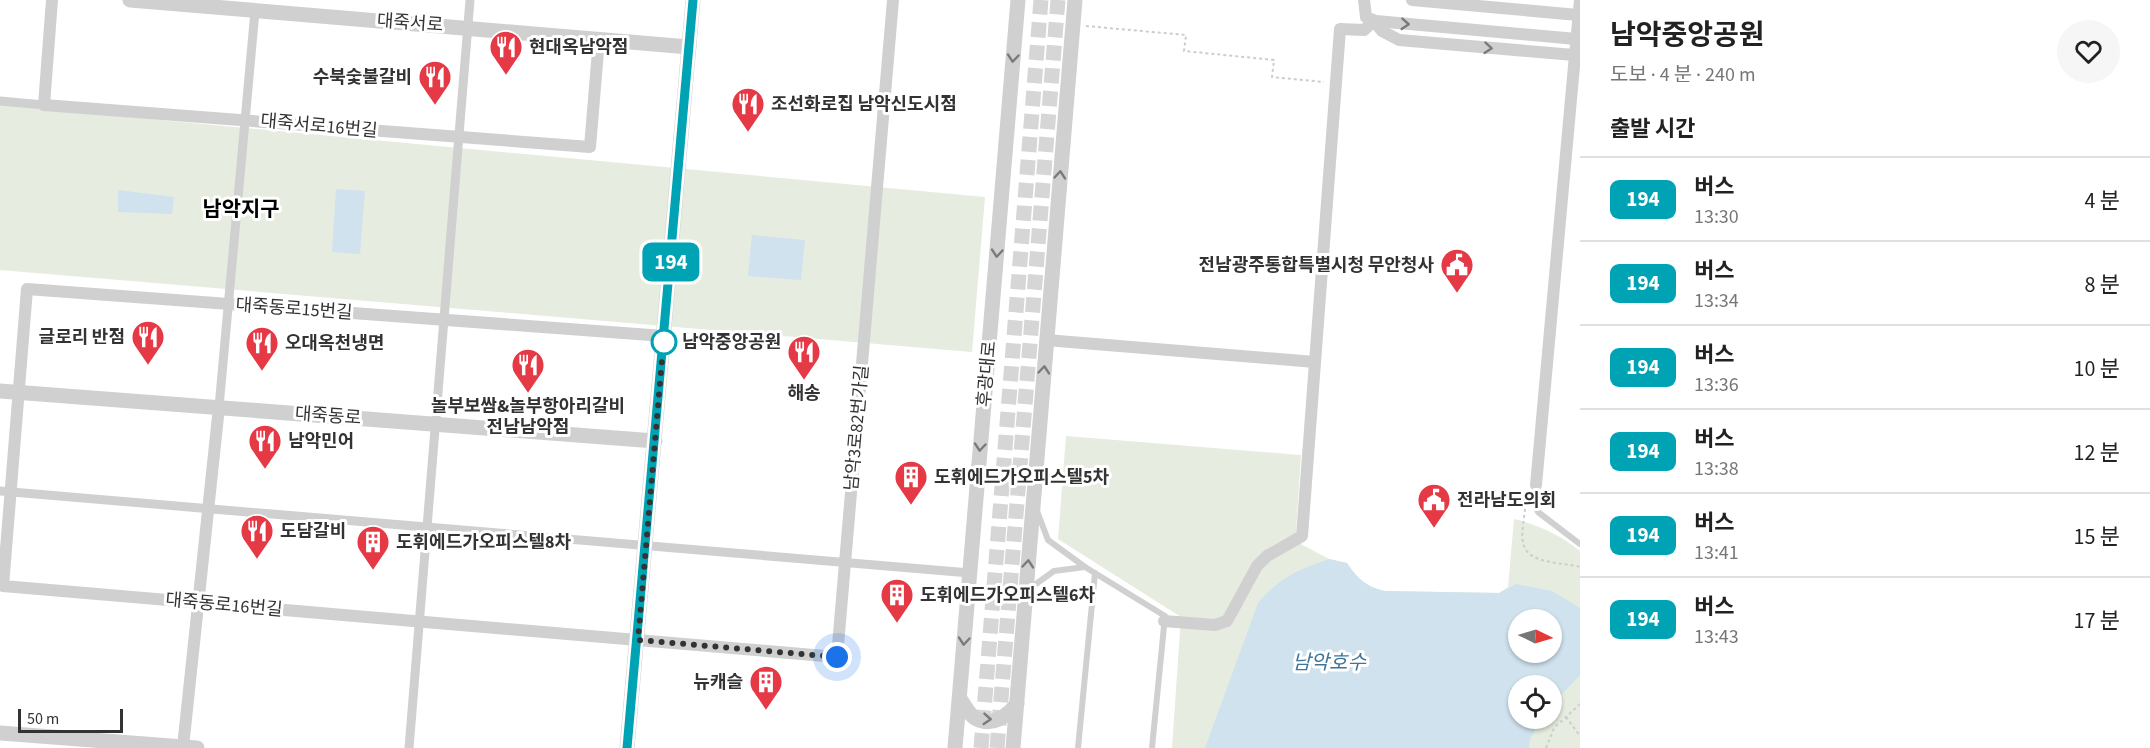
<!DOCTYPE html>
<html lang="ko">
<head>
<meta charset="utf-8">
<style>
  body { margin:0; font-family:"Source Sans 3","Noto Sans KR",sans-serif; background:#f6f6f6; color:#222; height:100vh; display:flex; flex-direction:column; font-size:22px; white-space:nowrap }
  * { box-sizing:border-box; margin:0 }
  p { font-size:20px; color:#767676 }
  .icon { flex:none; width:33px; height:33px; fill:none; stroke:currentColor; stroke-width:2; stroke-linecap:round; stroke-linejoin:round }
  .map { position:relative; flex:1; overflow:hidden }
  .details { display:flex; flex-direction:column; background:#fff; width:570px }
  .details>* { flex:none }
  .badge { padding:0 12px; border-radius:9px; font-size:21px; line-height:39px }
  .needle { width:39px; rotate:95deg }
  .fabs { position:absolute; left:1508px; top:609px; display:grid; gap:12px }
  .fabs a { display:grid; place-items:center; width:54px; height:54px; border-radius:50%; background:#fff; box-shadow:0 2px 4px #0004; font-size:30px }
  .scale { position:absolute; left:18px; bottom:15px; width:105px; box-sizing:border-box; padding-left:6px; border:3px solid #333; border-top:0; font-size:16px; line-height:21px; white-space:nowrap; color:#333; -webkit-text-stroke:4px #fff; paint-order:stroke }
  .you { position:absolute; width:30px; height:30px; margin:-15px; border:4px solid #fff; border-radius:50%; background:#1a73e8; box-shadow:0 0 0 9px #1a73e833 }
  .map>.badge { position:absolute; translate:-50% -50%; box-shadow:0 0 0 3px #fff }
  h2 { padding:0 30px; font-size:22px; line-height:54px }
  .round { display:grid; place-items:center; flex:none; width:63px; height:63px; border-radius:32px; background:#f6f6f6 }
  .overview { display:flex; align-items:center; justify-content:space-between; height:102px; padding:0 30px }
  h1 { font-size:28px; font-weight:700; line-height:45px }
  ul { padding:0; list-style:none }
  li { display:flex; align-items:center; gap:18px; height:84px; padding:0 30px; border-top:2px solid #e0e0e0 }
  li div { flex:1 }
  li b { display:block; font-size:22px }
  li em { font-style:normal }
  li .badge { min-width:66px; font-weight:700; text-align:center }
  main { display:flex; flex:1; min-height:0 }
  .map>svg:first-child { display:block }
  .green { fill:#e6ecdf; fill-rule:evenodd }
  .water { fill:#cfe2ee; fill-rule:evenodd }
  .lines { fill:none; stroke-linecap:round; stroke-linejoin:round }
  .tertiary-tunnel { stroke:#d6d6d6; stroke-width:15; stroke-dasharray:15 8; stroke-linecap:butt }
  .path { stroke:#cdcdcd; stroke-width:2; stroke-dasharray:3 3; stroke-linecap:butt }
  .service { stroke:#d0d0d0; stroke-width:6 }
  .pedestrian { stroke:#d0d0d0; stroke-width:9 }
  .minor { stroke:#d0d0d0; stroke-width:12 }
  .tertiary { stroke:#d0d0d0; stroke-width:15 }
  .oneway { stroke:#7a7a7a }
  .line-casing { stroke:#fff; stroke-width:14 }
  .line { stroke:#00a3b4; stroke-width:9 }
  .walk { stroke:#333; stroke-width:6; stroke-dasharray:0 10.8 }
  .stop-dot { fill:#fff; stroke:#00a3b4; stroke-width:3 }
  .labels { text-anchor:middle; dominant-baseline:central; stroke-width:6; stroke-linejoin:round; paint-order:stroke }
  .street-label { font-size:18px; fill:#333; stroke:#fff }
  .poi-label { font-size:18px; font-weight:bold; fill:#333; stroke:#fff; text-anchor:start }
  .stop-label { font-size:18px; font-weight:bold; fill:#333; stroke:#fff; text-anchor:start }
  .water-label { font-size:20px; font-style:italic; fill:#3f7597; stroke:#fff }
  .quarter-label { font-size:21px; font-weight:bold; fill:#000; stroke:#fff }
</style>
</head>
<body>
<main>
<div class="map">
<svg width="1580" height="748" viewBox="0 0 1580 748">
  <rect width="100%" height="100%" fill="#fff"/>
  <!-- green -->
  <g class="green">
    <path d="M0,105l985,92 -13,155 -972,-82z"/>
    <path d="M1066,436l235,19 -5,76 3,12 30,16 18,4c11,16 19,24 38,28l114,2 9,-6 6,-68c25,6 46,16 66,32v197h-408l9,-131 -123,-78zM1518,620h33v32h-33zM1518,686h33v32h-33z"/>
  </g>
  <!-- water -->
  <g class="water">
    <path d="M336,189l29,2 -5,63 -28,-2z"/>
    <path d="M118,190l56,7 -2,17 -54,-2z"/>
    <path d="M752,235l53,5 -4,40 -53,-4z"/>
    <path d="M1329,559l18,4c11,16 19,24 38,28l114,2 17,-9 36,7 28,17v67l-29,31v-20h-33v32l24,1 -12,20 -1,9h-324l53,-145c22,-26 40,-33 71,-44zM1518,620h33v32h-33z"/>
  </g>
  <g class="lines">
    <!-- tertiary-tunnel -->
    <g class="tertiary-tunnel">
      <path d="M981,748l60,-748"/>
      <path d="M997,748l61,-748"/>
    </g>
    <!-- path -->
    <g class="path">
      <path d="M1086,26l100,9 -2,16 90,9 -2,17 52,5"/>
      <path d="M1525,509c-1,11 -4,23 -2,33 3,23 41,20 57,25"/>
      <path d="M1566,717l14,19"/>
      <path d="M1546,748l8,-20 26,-24"/>
    </g>
    <!-- service -->
    <g class="service">
      <path d="M1536,485l-1,21 3,6 42,32"/>
      <path d="M1037,511l11,29 37,27 80,49 -13,132"/>
      <path d="M1029,589l25,-18 31,-4"/>
      <path d="M1078,748l17,-175"/>
    </g>
    <!-- pedestrian -->
    <g class="pedestrian">
      <path d="M0,101l44,4"/>
      <path d="M219,407l36,-396"/>
      <path d="M0,491l970,82"/>
      <path d="M409,748l61,-748"/>
    </g>
    <!-- minor -->
    <g class="minor">
      <path d="M52,0l-8,105 546,42 9,-108"/>
      <path d="M1364,0l2,17 10,4 200,18"/>
      <path d="M1412,0l166,15"/>
      <path d="M664,336l-637,-47 -24,297 834,71 56,-657"/>
      <path d="M1046,340l269,22"/>
      <path d="M1536,485l44,-485"/>
      <path d="M1164,621l51,4 12,-4 30,-55 10,-10 35,-20 38,-507 24,1 10,-9 8,10 17,9 175,15"/>
      <path d="M183,747l36,-340"/>
    </g>
    <!-- tertiary -->
    <g class="tertiary">
      <path d="M130,0l559,47"/>
      <path d="M0,391l655,50"/>
      <path d="M960,699c4,5 9,16 15,19 17,10 32,-2 42,-14"/>
      <path d="M0,733l197,15"/>
      <path d="M627,748l66,-748"/>
      <path d="M955,748l63,-748"/>
      <path d="M1013,748l62,-748"/>
    </g>
  </g>
  <!-- one-way arrows -->
  <defs><path id="oneway-chevron" d="M-2-3.5L2.5 0L-2 3.5" fill="none" stroke-width="1.6" stroke-linecap="round" stroke-linejoin="round" transform="scale(1.5)"/></defs>
  <g class="oneway">
    <use href="#oneway-chevron" transform="translate(1405 24) rotate(4)"/>
    <use href="#oneway-chevron" transform="translate(1488 48) rotate(5)"/>
    <use href="#oneway-chevron" transform="translate(1013 58) rotate(95)"/>
    <use href="#oneway-chevron" transform="translate(1060 175) rotate(-85)"/>
    <use href="#oneway-chevron" transform="translate(997 253) rotate(95)"/>
    <use href="#oneway-chevron" transform="translate(1044 370) rotate(-85)"/>
    <use href="#oneway-chevron" transform="translate(980 447) rotate(95)"/>
    <use href="#oneway-chevron" transform="translate(1028 564) rotate(-85)"/>
    <use href="#oneway-chevron" transform="translate(964 641) rotate(95)"/>
    <use href="#oneway-chevron" transform="translate(987 719) rotate(4)"/>
  </g>
  <g class="lines">
    <!-- line casing -->
    <g class="line-casing">
      <path id="line" d="M627,748l66,-748"/>
    </g>
    <!-- line -->
    <use href="#line" class="line"/>
    <!-- walk -->
    <path class="walk" d="M664,342v-6l-26,304 199,17"/>
  </g>
  <!-- icons -->
  <defs>
    <g id="restaurant-pin" transform="scale(1.725)"><path d="M0 17L-7.5 6A9.5 9.5 0 1 1 7.5 6Z" fill="#e63946" stroke="#fff"/><path d="M-5-6h1v4h1v-4h1v4h1v-4h1v5L-1.5 .5V6h-2V.5L-5-1ZM5-6V6H3V1.5H1.5Q1.5-4 5-6Z" fill="#fff"/></g>
    <g id="civic-pin" transform="scale(1.725)"><path d="M0 17L-7.5 6A9.5 9.5 0 1 1 7.5 6Z" fill="#e63946" stroke="#fff"/><path d="M-.6-6.5H3V-4.5H.6V-3L4-1V1h2V6H-6V1h2V-1L-.6-3ZM-1.2 2.5V6h2.4V2.5Z" fill="#fff"/></g>
    <g id="building-pin" transform="scale(1.725)"><path d="M0 17L-7.5 6A9.5 9.5 0 1 1 7.5 6Z" fill="#e63946" stroke="#fff"/><path d="M-4-6H4V6H1V3H-1V6H-4ZM-2.5-4.3h1.7v1.8h-1.7ZM.8-4.3h1.7v1.8H.8ZM-2.5-1h1.7V.8h-1.7ZM.8-1h1.7V.8H.8Z" fill="#fff"/></g>
  </defs>
  <g fill-rule="evenodd">
    <use href="#restaurant-pin" x="506" y="47"/>
    <use href="#restaurant-pin" x="435" y="77"/>
    <use href="#restaurant-pin" x="748" y="104"/>
    <use href="#civic-pin" x="1457" y="265"/>
    <use href="#restaurant-pin" x="148" y="337"/>
    <use href="#restaurant-pin" x="262" y="343"/>
    <use href="#restaurant-pin" x="804" y="352"/>
    <use href="#restaurant-pin" x="528" y="365"/>
    <use href="#restaurant-pin" x="265" y="441"/>
    <use href="#building-pin" x="911" y="477"/>
    <use href="#civic-pin" x="1434" y="500"/>
    <use href="#restaurant-pin" x="257" y="531"/>
    <use href="#building-pin" x="373" y="542"/>
    <use href="#building-pin" x="897" y="595"/>
    <use href="#building-pin" x="766" y="682"/>
  </g>
  <!-- markers -->
  <circle class="stop-dot" cx="664" cy="342" r="12"/>
  <g class="labels">
    <!-- street labels -->
    <g class="street-label">
      <text transform="translate(410 23) rotate(4)">대죽서로</text>
      <text transform="translate(319 126) rotate(5)">대죽서로16번길</text>
      <text transform="translate(294 309) rotate(4)">대죽동로15번길</text>
      <text transform="translate(987 374) rotate(-85)">후광대로</text>
      <text transform="translate(328 416) rotate(4)">대죽동로</text>
      <text transform="translate(857 428) rotate(-85)">남악3로82번가길</text>
      <text transform="translate(224 605) rotate(5)">대죽동로16번길</text>
    </g>
    <!-- poi labels -->
    <g class="poi-label">
      <text x="529" y="47">현대옥남악점</text>
      <text x="412" y="77" text-anchor="end">수북숯불갈비</text>
      <text x="771" y="104">조선화로집 남악신도시점</text>
      <text x="1434" y="265" text-anchor="end">전남광주통합특별시청 무안청사</text>
      <text x="125" y="337" text-anchor="end">글로리 반점</text>
      <text x="285" y="343">오대옥천냉면</text>
      <text x="804" y="393" text-anchor="middle">해송</text>
      <text x="528" y="406" text-anchor="middle">놀부보쌈&amp;놀부항아리갈비<tspan x="528" dy="21">전남남악점</tspan></text>
      <text x="288" y="441">남악민어</text>
      <text x="934" y="477">도휘에드가오피스텔5차</text>
      <text x="1457" y="500">전라남도의회</text>
      <text x="280" y="531">도담갈비</text>
      <text x="396" y="542">도휘에드가오피스텔8차</text>
      <text x="920" y="595">도휘에드가오피스텔6차</text>
      <text x="743" y="682" text-anchor="end">뉴캐슬</text>
    </g>
    <!-- stop labels -->
    <g class="stop-label">
      <text x="682" y="342">남악중앙공원</text>
    </g>
    <!-- water labels -->
    <g class="water-label">
      <text x="1329" y="663">남악호수</text>
    </g>
    <!-- quarter labels -->
    <g class="quarter-label">
      <text x="241" y="209">남악지구</text>
    </g>
  </g>
</svg>
<div class="fabs">
<a><svg class="needle" viewBox="-14 -14 28 28"><path d="M0-13l5 13h-10z" fill="#e53935"/><path d="M0 13l5-13h-10z" fill="#767676"/></svg></a>
<a><svg class="icon" aria-label="locate" viewBox="0 0 24 24"><circle cx="12" cy="12" r="6"/><path d="M12 2v4M12 18v4M2 12h4M18 12h4"/></svg></a>
</div>
<div class="scale">50 m</div>
<div class="you" style="left:837px;top:657px"></div>
<b class="badge" style="left:671px;top:262px;background:#00a3b4;color:#fff">194</b>
</div>
<section class="details">
<div class="overview"><div><h1>남악중앙공원</h1><p>도보 · 4 분 · 240 m</p></div><a class="round"><svg class="icon" aria-label="heart" viewBox="0 0 24 24"><path d="M12 20l-8-8c-3-5 5-10 8-4 3-6 11-1 8 4z"/></svg></a></div>
<h2>출발 시간</h2>
<ul>
<li><span class="badge" style="background:#00a3b4;color:#fff">194</span><div><b>버스</b><p>13:30</p></div><em>4 분</em></li>
<li><span class="badge" style="background:#00a3b4;color:#fff">194</span><div><b>버스</b><p>13:34</p></div><em>8 분</em></li>
<li><span class="badge" style="background:#00a3b4;color:#fff">194</span><div><b>버스</b><p>13:36</p></div><em>10 분</em></li>
<li><span class="badge" style="background:#00a3b4;color:#fff">194</span><div><b>버스</b><p>13:38</p></div><em>12 분</em></li>
<li><span class="badge" style="background:#00a3b4;color:#fff">194</span><div><b>버스</b><p>13:41</p></div><em>15 분</em></li>
<li><span class="badge" style="background:#00a3b4;color:#fff">194</span><div><b>버스</b><p>13:43</p></div><em>17 분</em></li>
</ul>
</section>
</main>
</body>
</html>
